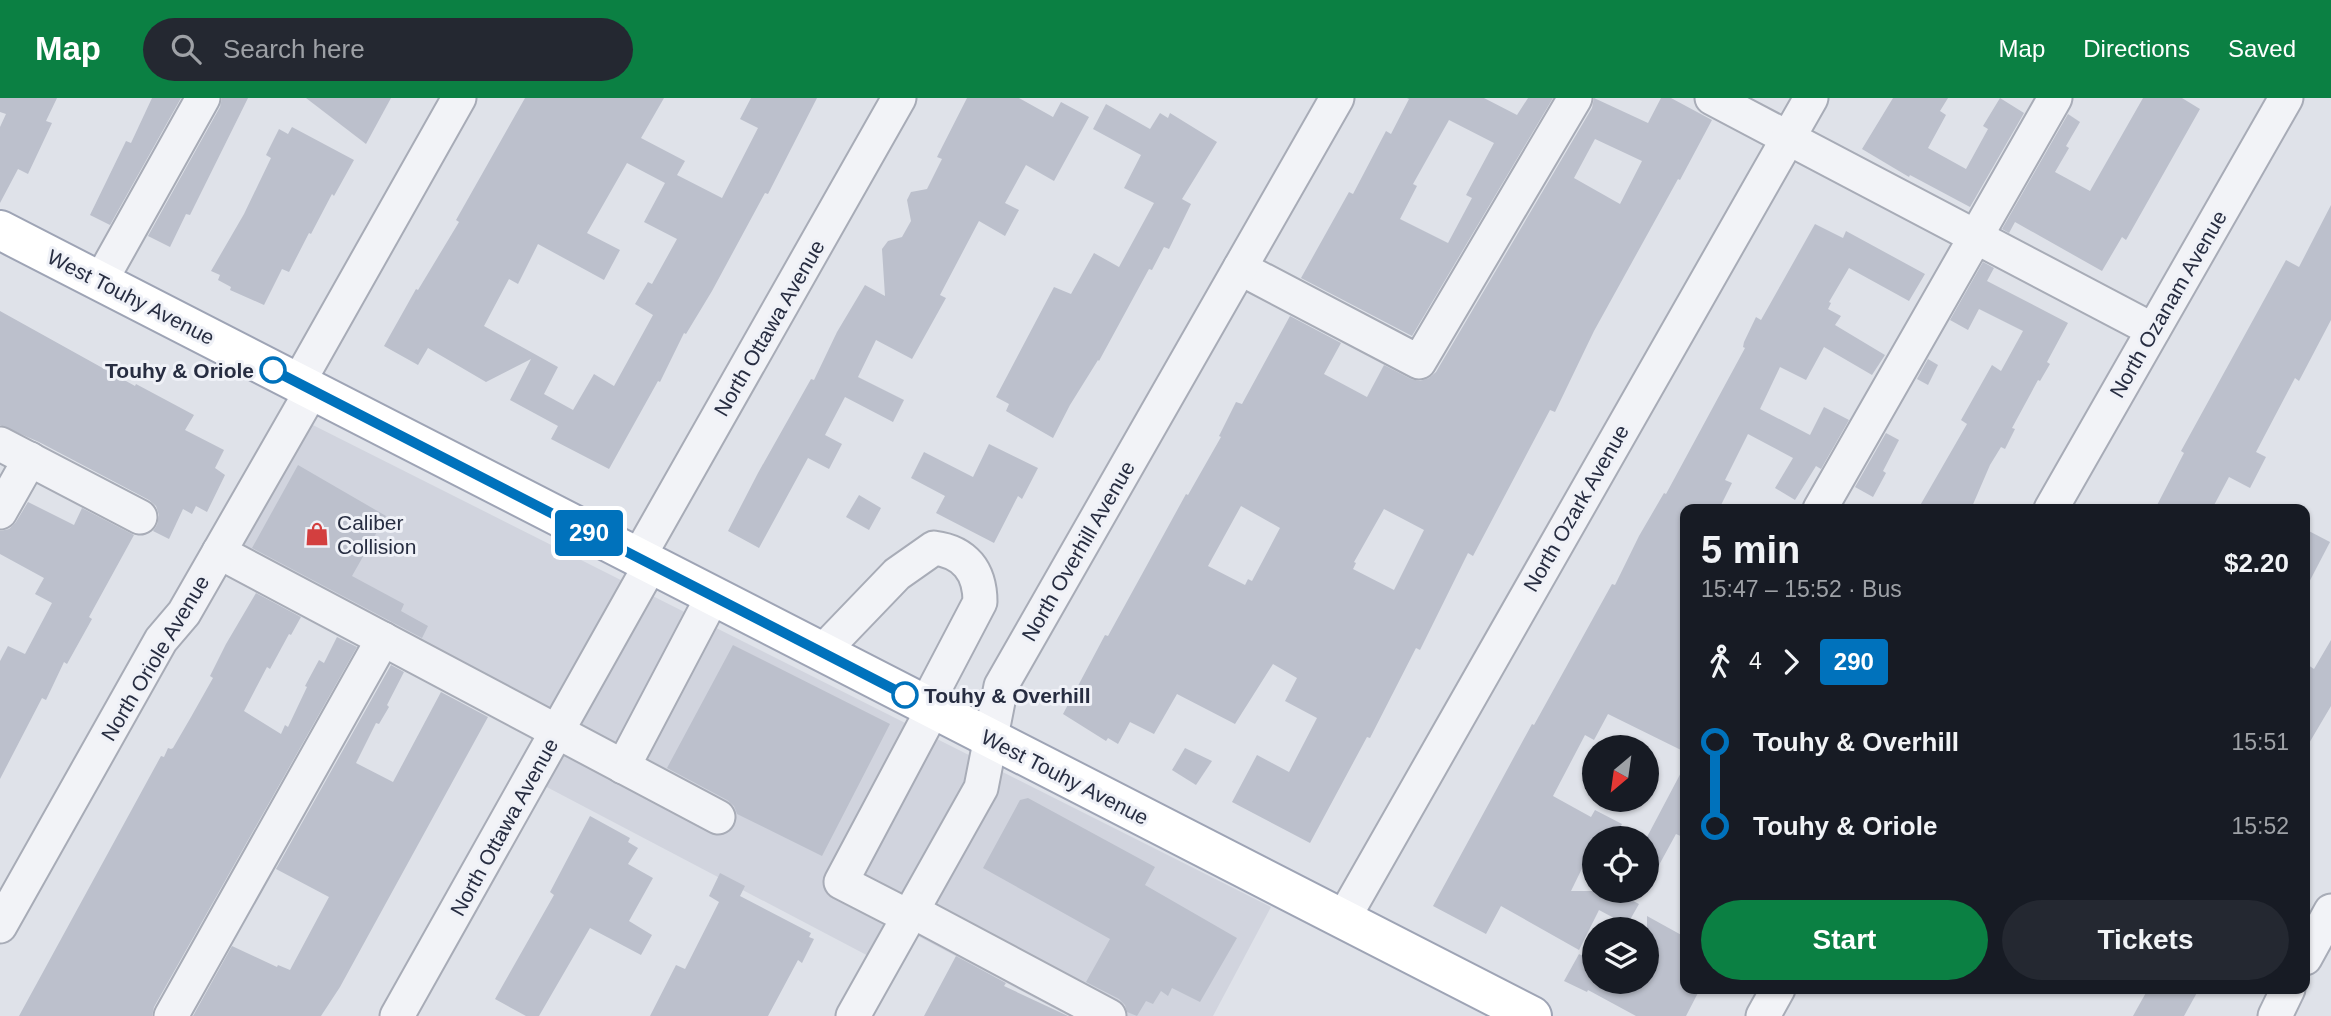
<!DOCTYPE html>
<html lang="en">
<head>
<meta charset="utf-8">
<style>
  body { margin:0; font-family:Arial,sans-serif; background:#242831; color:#f1f3f6; height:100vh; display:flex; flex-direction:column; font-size:26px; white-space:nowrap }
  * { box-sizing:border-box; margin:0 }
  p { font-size:23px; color:#9ea1a6 }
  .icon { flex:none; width:38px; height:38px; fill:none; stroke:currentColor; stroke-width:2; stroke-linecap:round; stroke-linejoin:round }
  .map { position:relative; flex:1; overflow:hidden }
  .side { position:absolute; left:1680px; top:406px; width:630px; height:490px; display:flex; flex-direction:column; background:#171b24; border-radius:14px; box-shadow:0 2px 5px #0004 }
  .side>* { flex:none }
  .badge { padding:0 14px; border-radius:5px; font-size:24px; line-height:46px }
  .needle { width:46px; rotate:209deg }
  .tools { position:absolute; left:1582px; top:637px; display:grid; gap:14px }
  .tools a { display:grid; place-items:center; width:77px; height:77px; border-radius:50%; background:#171b24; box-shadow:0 2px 5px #0004; font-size:35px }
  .map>.badge { position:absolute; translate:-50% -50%; box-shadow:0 0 0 4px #fff }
  .legs { display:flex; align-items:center; gap:10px; height:77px; padding:0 21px; font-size:23px }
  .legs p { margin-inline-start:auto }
  .summary { display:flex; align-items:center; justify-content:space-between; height:119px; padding:0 21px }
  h1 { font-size:38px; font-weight:800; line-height:52px }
  .cta { display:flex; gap:14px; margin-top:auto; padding:14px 21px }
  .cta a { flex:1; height:80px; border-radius:42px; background:#0b8043; color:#fff; font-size:28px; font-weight:800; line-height:80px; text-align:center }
  .cta a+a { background:#242831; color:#f1f3f6 }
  ul { padding:0 21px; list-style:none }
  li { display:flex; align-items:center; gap:24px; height:84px; font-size:26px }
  li i { display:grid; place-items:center; width:10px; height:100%; margin:0 9px; background:currentColor }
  li i::after { content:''; width:18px; height:18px; margin:-9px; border:5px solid; border-radius:50%; background:#171b24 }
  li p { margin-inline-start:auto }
  li:first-child i { background:linear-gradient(#0000 50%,currentColor 0) }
  li:last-child i { background:linear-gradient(currentColor 50%,#0000 0) }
  header { display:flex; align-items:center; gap:42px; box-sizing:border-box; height:98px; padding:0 35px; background:#0b8043; color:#fff }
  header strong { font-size:33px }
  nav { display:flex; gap:38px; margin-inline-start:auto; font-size:24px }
  .search { width:490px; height:63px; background:#242831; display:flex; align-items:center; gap:18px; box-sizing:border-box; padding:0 24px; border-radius:38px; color:#9ea1a6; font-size:26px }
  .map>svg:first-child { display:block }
  .built { fill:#d1d4de }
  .building { fill:#bcc0cc; fill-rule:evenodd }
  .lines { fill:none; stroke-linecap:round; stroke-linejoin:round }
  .minor-casing { stroke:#a8acb7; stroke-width:37 }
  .major-casing { stroke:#9ea4b5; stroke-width:42 }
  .minor { stroke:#f2f3f7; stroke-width:33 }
  .major { stroke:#fff; stroke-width:38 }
  .line-1-casing { stroke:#fff; stroke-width:16 }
  .line-1 { stroke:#0072bc; stroke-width:10 }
  .stop-1-dot { fill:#fff; stroke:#0072bc; stroke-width:3.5 }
  .labels { text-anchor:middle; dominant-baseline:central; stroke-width:6; stroke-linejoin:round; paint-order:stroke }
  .street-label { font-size:21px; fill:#272d41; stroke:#eff1f7 }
  .stop-label { font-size:21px; font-weight:bold; fill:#272d41; stroke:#eff1f7; text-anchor:end }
  .poi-label { font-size:21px; fill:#272d41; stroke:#eff1f7; text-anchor:start }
</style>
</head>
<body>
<header>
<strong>Map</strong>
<div class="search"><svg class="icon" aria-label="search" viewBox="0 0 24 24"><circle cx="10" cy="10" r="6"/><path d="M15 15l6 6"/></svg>Search here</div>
<nav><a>Map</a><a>Directions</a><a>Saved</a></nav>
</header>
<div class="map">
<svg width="2331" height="918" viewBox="0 0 2331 918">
  <rect width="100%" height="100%" fill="#dfe2e9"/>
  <!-- built -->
  <path class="built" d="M285,313l986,496 -58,109h-144l-155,-82 -19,36 -373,-196 22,-44 -334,-175z"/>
  <!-- building -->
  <g class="building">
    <path d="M0,0h57l-11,23 6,2 -24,51 -10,-5 -18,34v-76l6,-13 -6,-2z"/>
    <path d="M152,0h29l-71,127 -20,-10 36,-74 5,2z"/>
    <path d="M222,0h26l-58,117 -4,-1 -16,33 -22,-11 72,-129z"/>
    <path d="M306,0h85l-25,46z"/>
    <path d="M525,0h139l-23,40 44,23 -8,14 45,23 36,-70 -18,-9 11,-21h66l-49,96 -3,-1 -53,98 -26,43 -2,-1 -24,49 -2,-1 -49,88 -58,-30 7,-13 -48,-26 21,-41 -45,23 -58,-34 -10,17 -34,-19 32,-57 2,1 41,-68 -3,-2zM627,65l38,20 -21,39 33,17 -25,45 -4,-2 -13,22 18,11 -39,71 -20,-12 -21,36 -29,-16 14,-27 -74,-41 25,-47 9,5 20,-40 66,36 16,-30 -33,-17z"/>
    <path d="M967,0h52l34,19 8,-15 28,15 -35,64 -28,-16 -21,38 14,7 -14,26 -26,-15 -39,74 6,3 -34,61 -36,-19 -18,37 46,23 -11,22 -48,-25 -20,38 17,9 -13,25 -21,-11 -49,90 -31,-17 30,-58 53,-94 3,1 23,-48 28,-47 20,11 -3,-47 6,-8 14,-4 9,-16 -4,-21 4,-8 16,-3 15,-30 -5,-2z"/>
    <path d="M1407,0h77l33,17 11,-17h25l-141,238 -111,-58 48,-86 4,2 33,-63 5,3 18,-35zM1449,22l45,23 -28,52 6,3 -24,45 -48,-24 17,-33 -4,-2z"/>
    <path d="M1594,0l54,25 13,-25h10l41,22 -32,60 -2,-1 -84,152 -39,81 -5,-2 -77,146 -5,-3 -48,97 -4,-2 -46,90 -3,-1 -57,106 -78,-41 25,-47 32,17 28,-54 -32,-17 12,-23 -24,-14 -38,60 -58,-30 -23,40 -24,-12 -12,22 -10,-6 -2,3 -43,-27 42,-79 3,1 78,-142 2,1 33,-58 -2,-1 17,-34 6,2 48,-88 51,27 -17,31 43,23 17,-32 27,14 9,2 9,-3 7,-6 156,-264zM1595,41l47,22 -22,43 -46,-26zM1241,408l39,22 -28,53 -4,-2 -3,6 -37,-19zM1384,411l40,21 -30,60 -41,-21 3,-6 -2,-1z"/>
    <path d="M1893,0h55l-8,13 6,4 -18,33 38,21 22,-40 -5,-3 17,-28 24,15 -54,94 -60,-32 -1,2 -47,-28z"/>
    <path d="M2143,0h39l18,11 -74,131 -4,-3 -20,34 -87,-49 -6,11 -7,-4 66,-115 12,8 -14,24 3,2 -14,24 35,19z"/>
    <path d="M1106,6l44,25 10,-16 8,5 2,-5 47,29 -35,57 9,5 -22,45 -5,-2 -12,23 -3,-1 -50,92 -1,-1 -28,45 -17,33 -47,-27 3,-7 -13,-7 58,-110 17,7 23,-41 25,14 35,-64 -30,-15 17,-33 -48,-26z"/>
    <path d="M292,29l62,33 -20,36 -2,-2 -21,40 -2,-1 -20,39 -7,-3 -18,36 -34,-15 1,-3 -13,-7 2,-5 -9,-4 33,-57 27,-56 -5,-3 13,-26 9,5z"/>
    <path d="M2331,107v115l-32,61 -4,-3 -39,74 10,5 -16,31 -21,-11 -17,32h-57l29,-56 -3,-2 105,-191 13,7z"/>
    <path d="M1815,126l28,14 3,-7 79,43 -16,27 -60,-33 -20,34 2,1 -3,6 13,7 -6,9 50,30 -13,20 -48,-28 -18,33 -26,-13 -20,42 50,26 14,-28 25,13 -28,49 -5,-3 -21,34 -20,-12 18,-30 -45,-24 -23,46 7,3 -13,26h-34v243l-77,-38 -14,26 -9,-5 -32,61 38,21 4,-7 27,14 -4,7 14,7h-38v6l-23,47h43l25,13 -12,21 -28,-15 -20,40 -78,-44 -15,28 -53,-28 99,-182 2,1 78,-141 3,1 24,-49 25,-43 2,1 79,-146 -2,-1 1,-5 12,-25 5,3z"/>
    <path d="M1983,164l11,6 -7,13 81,42 -21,39 3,2 -10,17 -2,-1 -26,48 3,1 -10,20 -4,-2 -11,18 -19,44h-53l49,-85 -6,-4 31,-55 9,6 22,-40 -44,-22 -11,21 -18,-10z"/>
    <path d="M0,213l135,75 1,-2 58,31 -9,15 39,20 -9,18 10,7 -18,37 -11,-6 -4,8 -9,-5 -14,30 -16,-8 4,-6 2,-10 -3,-9 -7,-6 -110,-58 -39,-17z"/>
    <path d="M1928,261l10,6 -10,20 -11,-6z"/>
    <path d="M1886,335l13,7 -16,31 3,2 -13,24 -18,-10z"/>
    <path d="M989,346l49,24 -16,31 -4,-3 -24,47 -58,-30 9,-17 -34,-18 13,-26 49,25z"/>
    <path d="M298,367l88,51 -34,60 52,28 -3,7 27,15 -6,12 -170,-90z"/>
    <path d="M859,397l22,13 -12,22 -23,-13z"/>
    <path d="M28,404l46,23 8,-17 52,27 -45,82 3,2 -25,45 -3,-2 -18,38 -4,-2 -42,81v-118l8,-15 17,8 27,-51 -17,-9 9,-16 -44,-24v-23l9,-2 7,-7z"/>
    <path d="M2305,431l25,13 -25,48z"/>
    <path d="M256,495l45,24 -10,18 -2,-1 -19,35 -3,-2 -23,44 37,23 4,-9 3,2 19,-40 -2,-1 14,-26 5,3 13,-26 20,10 -203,360 -2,9h-133l142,-260 3,1 4,-9 3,1 2,-1 18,-31 22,-39 -3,-2 16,-32z"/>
    <path d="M2331,542v66l-26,44v-87l9,6z"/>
    <path d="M733,547l157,79 -68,132 -85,-42 -3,-8 -7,-6 -60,-32z"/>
    <path d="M391,567l13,7 -17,33 2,2 -10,17 -3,-1 -20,40 37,19 48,-90 47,25 -148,270 -19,29h-128l39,-70 45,21 1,-2 12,5 39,-73 -53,-28z"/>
    <path d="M1185,650l27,13 -16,24 -24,-15z"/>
    <path d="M1685,667v73l-9,-4 -29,53v-50z"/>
    <path d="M1028,700l127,69 -10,18 92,53 -37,64 -28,-14 -4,8 -7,-5 -8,13 -7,-3 -9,15 -10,-4 -2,-7 -6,-6 -33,-17 24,-43 -127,-71 37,-68z"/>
    <path d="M590,718l40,22 -2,4 10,6 -10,16 25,14 -24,43 23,14 -11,20 -51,-27 -51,88h-13l-31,-17 59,-104 -4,-3z"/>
    <path d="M720,775l25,13 -5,10 71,37 -2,4 5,2 -12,24 -4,-3 -30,56h-118l26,-51 9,4 34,-67 -10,-6z"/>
    <path d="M1647,818l38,21v52h15l-14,27h-50l-48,-26 -1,2 -23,-11 15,-27 15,8v20h53z"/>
    <path d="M956,858l50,27 -2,3 64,30h-144z"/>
    <path d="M2148,891h51l-15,27h-51z"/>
  </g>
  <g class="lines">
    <!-- minor casing -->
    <g class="minor-casing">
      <g id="minor">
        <path d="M1712,0l441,232"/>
        <path d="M1240,170l179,94 156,-264"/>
        <path d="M100,184l103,-184"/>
        <path d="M298,285l161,-285"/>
        <path d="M0,346l140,73"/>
        <path d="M1820,411l235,-411"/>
        <path d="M2051,411l235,-411"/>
        <path d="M0,414l30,-53"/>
        <path d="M219,454l499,265"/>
        <path d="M638,460l261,-460"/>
        <path d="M822,554l75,-78 37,-26c31,4 46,23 46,54l-54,103"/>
        <path d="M623,669l90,-171"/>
        <path d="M912,813l197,105"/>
        <path d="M909,819l-68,-35 92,-173"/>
        <path d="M1343,821l468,-821"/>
        <path d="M0,828l161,-286 23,-27 128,-223"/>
        <path d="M2305,860l26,-47"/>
        <path d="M171,918l212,-377"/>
        <path d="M397,918l254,-452"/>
        <path d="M853,918l128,-228 20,-102 336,-588"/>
        <path d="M1763,918l15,-27"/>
        <path d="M2275,918l13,-27"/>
      </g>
    </g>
    <!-- major casing -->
    <g class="major-casing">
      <path id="major" d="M0,132l1532,786"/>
    </g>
    <!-- minor -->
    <use href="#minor" class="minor"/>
    <!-- major -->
    <use href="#major" class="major"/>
  </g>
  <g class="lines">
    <!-- line-1 casing -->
    <g class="line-1-casing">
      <path id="line-1" d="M273,272l632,325"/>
    </g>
    <!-- line-1 -->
    <use href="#line-1" class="line-1"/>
  </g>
  <!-- icons -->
  <defs>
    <g id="shop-bare" transform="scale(1.89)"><path d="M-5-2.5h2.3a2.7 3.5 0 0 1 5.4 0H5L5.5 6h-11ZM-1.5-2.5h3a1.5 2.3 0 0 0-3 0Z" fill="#d33f3f" stroke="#eff1f7" stroke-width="2.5" paint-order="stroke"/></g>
  </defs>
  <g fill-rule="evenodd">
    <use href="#shop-bare" x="317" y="436"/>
  </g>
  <!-- markers -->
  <g class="stop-1-dot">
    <circle cx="273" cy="272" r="12"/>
    <circle cx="905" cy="597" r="12"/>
  </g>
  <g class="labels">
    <!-- street labels -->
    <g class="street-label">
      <text transform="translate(131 199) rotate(27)">West Touhy Avenue</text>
      <text transform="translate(2168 206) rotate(-60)">North Ozanam Avenue</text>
      <text transform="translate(769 230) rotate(-60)">North Ottawa Avenue</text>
      <text transform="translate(1576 410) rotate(-60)">North Ozark Avenue</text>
      <text transform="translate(1078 453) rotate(-60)">North Overhill Avenue</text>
      <text transform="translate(155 560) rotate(-59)">North Oriole Avenue</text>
      <text transform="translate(1065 679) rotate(27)">West Touhy Avenue</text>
      <text transform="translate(504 729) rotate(-61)">North Ottawa Avenue</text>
    </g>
    <!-- stop labels -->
    <g class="stop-label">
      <text x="254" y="272">Touhy &amp; Oriole</text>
      <text x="924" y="597" text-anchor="start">Touhy &amp; Overhill</text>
    </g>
    <!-- poi labels -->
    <g class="poi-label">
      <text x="337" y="424">Caliber<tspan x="337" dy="24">Collision</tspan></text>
    </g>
  </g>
</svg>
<div class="tools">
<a><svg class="needle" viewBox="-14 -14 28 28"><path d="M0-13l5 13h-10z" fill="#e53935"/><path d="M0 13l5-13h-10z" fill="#9ea1a6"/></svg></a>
<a><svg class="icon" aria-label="locate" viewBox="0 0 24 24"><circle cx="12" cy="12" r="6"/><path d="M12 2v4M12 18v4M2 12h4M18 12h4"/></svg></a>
<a><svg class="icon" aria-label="layers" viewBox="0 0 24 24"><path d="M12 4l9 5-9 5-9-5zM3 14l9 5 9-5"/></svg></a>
</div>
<b class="badge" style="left:589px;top:435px;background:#0072bc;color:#fff">290</b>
<section class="side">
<div class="summary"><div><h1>5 min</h1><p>15:47 – 15:52 · Bus</p></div><b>$2.20</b></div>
<div class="legs"><svg class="icon" aria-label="walk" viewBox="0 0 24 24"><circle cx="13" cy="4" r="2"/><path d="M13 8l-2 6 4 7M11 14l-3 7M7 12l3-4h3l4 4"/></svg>4<svg class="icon" aria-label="forward" viewBox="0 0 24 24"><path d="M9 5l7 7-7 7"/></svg><b class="badge" style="background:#0072bc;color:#fff">290</b></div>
<ul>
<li><i style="color:#0072bc"></i><b>Touhy &amp; Overhill</b><p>15:51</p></li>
<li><i style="color:#0072bc"></i><b>Touhy &amp; Oriole</b><p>15:52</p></li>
</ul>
<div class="cta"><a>Start</a><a>Tickets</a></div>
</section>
</div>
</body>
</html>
